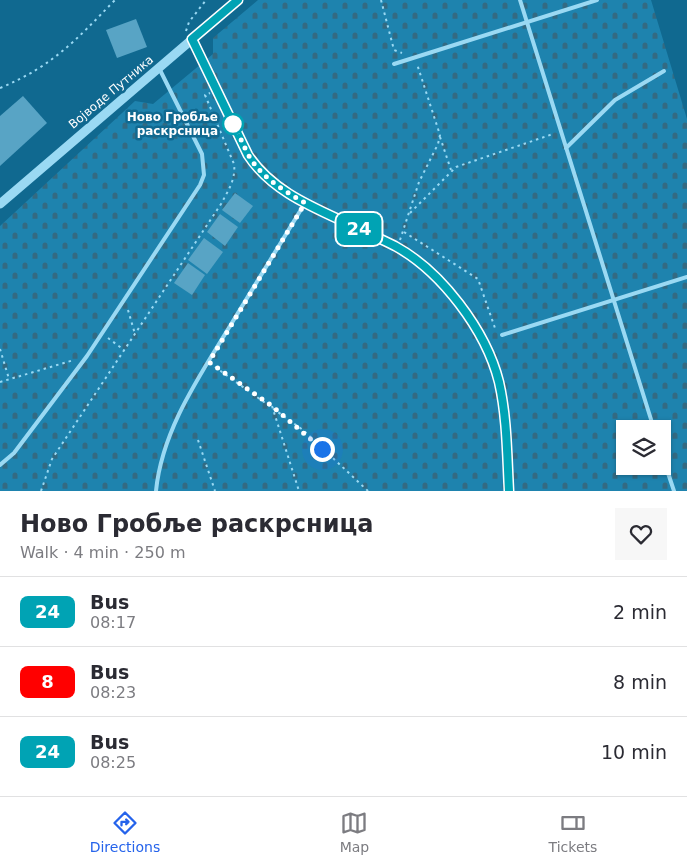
<!DOCTYPE html>
<html lang="en">
<head>
<meta charset="utf-8">
<style>
  body { margin:0; font-family:"DejaVu Sans",sans-serif; background:#f7f7f7; color:#2b2b33; height:100vh; display:flex; flex-direction:column; font-size:19px; white-space:nowrap }
  * { box-sizing:border-box; margin:0 }
  p { font-size:16px; color:#7c7c81 }
  .icon { flex:none; width:28px; height:28px; fill:none; stroke:currentColor; stroke-width:2; stroke-linecap:round; stroke-linejoin:round }
  .map { position:relative; height:491px; overflow:hidden }
  .details { display:flex; flex-direction:column; background:#fff; flex:1 }
  .details>* { flex:none }
  .badge { padding:0 10px; border-radius:8px; font-size:18px; line-height:32px }
  .tools { position:absolute; left:616px; top:420px; display:grid; gap:10px }
  .tools a { display:grid; place-items:center; width:55px; height:55px; border-radius:0px; background:#fff; box-shadow:0 1px 4px #0004; font-size:25px }
  .you { position:absolute; width:25px; height:25px; margin:-12px; border:4px solid #fff; border-radius:50%; background:#1a73e8; box-shadow:0 0 0 8px #1a73e833 }
  .map>.badge { position:absolute; translate:-50% -50%; box-shadow:0 0 0 2px #fff }
  .round { display:grid; place-items:center; flex:none; width:52px; height:52px; border-radius:0px; background:#f7f7f7 }
  .headline { display:flex; align-items:center; justify-content:space-between; height:85px; padding:0 20px }
  h1 { font-size:24px; font-weight:700; line-height:38px }
  ul { padding:0; list-style:none }
  li { display:flex; align-items:center; gap:15px; height:70px; padding:0 20px; border-top:1px solid #e1e1e2 }
  li div { flex:1 }
  li b { display:block; font-size:19px }
  li em { font-style:normal }
  li .badge { min-width:55px; font-weight:700; text-align:center }
  .menu { display:flex; justify-content:space-around; align-items:center; height:70px; border-top:1px solid #e1e1e2; background:#fff; font-size:14px; color:#7c7c81 }
  .menu a { display:grid; justify-items:center; gap:2px }
  .menu .current { color:#2563eb }
  .map>svg:first-child { display:block }
  .cemetery { fill:url(#cemetery-stones); fill-rule:evenodd }
  .building { fill:#58a4c5 }
  .lines { fill:none; stroke-linecap:round; stroke-linejoin:round }
  .path { stroke:#9ad9f3; stroke-width:2; stroke-dasharray:2.5 4; stroke-linecap:butt }
  .service { stroke:#9ad9f3; stroke-width:4 }
  .minor { stroke:#9ad9f3; stroke-width:5 }
  .tertiary { stroke:#9ad9f3; stroke-width:9 }
  .line-casing { stroke:#fff; stroke-width:11 }
  .line { stroke:#00a3b4; stroke-width:8 }
  .walk { stroke:#fff; stroke-width:5; stroke-dasharray:0 9 }
  .stop-dot { fill:#fff; stroke:#00a3b4; stroke-width:2.5 }
  .labels { text-anchor:middle; dominant-baseline:central; stroke-width:5; stroke-linejoin:round; paint-order:stroke }
  .street-label { font-size:12px; fill:#fff; stroke:#106990 }
  .stop-label { font-size:12px; font-weight:bold; fill:#fff; stroke:#106990; text-anchor:end }
</style>
</head>
<body>
<div class="map">
<svg width="687" height="491" viewBox="0 0 687 491">
  <defs>
    <pattern id="cemetery-stones" width="16" height="16" patternUnits="userSpaceOnUse" patternTransform="scale(1.25)"><rect width="16" height="16" fill="#1e83ae"/><path d="M2 7V4a2 2 0 0 1 4 0v3zM10 15v-3a2 2 0 0 1 4 0v3z" fill="#336a82"/></pattern>
  </defs>
  <rect width="100%" height="100%" fill="#106990"/>
  <!-- cemetery -->
  <path class="cemetery" d="M258,0h393l36,119v372h-687v-265l135,-125 18,3 60,-50v-16zM625,429h37v37h-37z"/>
  <!-- building -->
  <g class="building">
    <path d="M136,19l11,28 -30,11 -11,-28z"/>
    <path d="M23,96l24,27 -47,43v-50z"/>
    <path d="M235,193l18,13 -13,17 -18,-13z"/>
    <path d="M220,214l18,13 -13,19 -18,-14z"/>
    <path d="M204,238l19,14 -16,22 -19,-14z"/>
    <path d="M188,263l17,12 -13,20 -18,-12z"/>
  </g>
  <g class="lines">
    <!-- path -->
    <g class="path">
      <path d="M381,0l13,50 8,3"/>
      <path d="M186,31l3,-9 17,-22"/>
      <path d="M0,88c53,-22 76,-48 115,-88"/>
      <path d="M440,137l11,33"/>
      <path d="M410,213l46,-46 97,-33"/>
      <path d="M404,232l74,47 18,52"/>
      <path d="M400,240l19,-58 19,-38 2,-9 -23,-71"/>
      <path d="M128,310l7,24"/>
      <path d="M108,338l16,12"/>
      <path d="M0,349l9,30"/>
      <path d="M215,367l88,63 65,61"/>
      <path d="M0,382l74,-22"/>
      <path d="M272,406l27,85"/>
      <path d="M198,440l17,51"/>
      <path d="M41,491l11,-32 169,-255c7,-13 15,-25 13,-40l-29,-69 5,-2"/>
    </g>
    <!-- service -->
    <g class="service">
      <path d="M520,0l134,429"/>
      <path d="M394,64l203,-64"/>
      <path d="M566,148l49,-48 49,-29"/>
      <path d="M502,335l185,-58"/>
      <path d="M662,455l12,36"/>
      <path d="M0,465l14,-12 73,-97 113,-171 4,-10 -2,-21 -43,-86"/>
      <path d="M156,491c6,-61 43,-114 74,-165 25,-41 50,-82 75,-123"/>
    </g>
    <!-- minor -->
    <path class="minor" d="M192,39c12,25 25,50 37,75 9,20 17,43 33,59 29,30 75,45 112,63 58,28 109,82 125,146 8,35 8,72 10,109"/>
    <!-- tertiary -->
    <path class="tertiary" d="M0,204l238,-204"/>
  </g>
  <g class="lines">
    <!-- line casing -->
    <g class="line-casing">
      <path id="line" d="M238,0l-46,39 56,116c23,35 62,51 99,68 16,8 32,15 48,23 46,25 91,84 104,136 8,35 8,72 10,109"/>
    </g>
    <!-- line -->
    <use href="#line" class="line"/>
    <!-- walk -->
    <path class="walk" d="M233,124c6,10 10,21 16,32 13,22 34,34 56,47l-96,159 63,44 50,43"/>
  </g>
  <!-- markers -->
  <circle class="stop-dot" cx="233" cy="124" r="10"/>
  <g class="labels">
    <!-- street labels -->
    <g class="street-label">
      <text transform="translate(111 92) rotate(-40)">Војводе Путника</text>
    </g>
    <!-- stop labels -->
    <g class="stop-label">
      <text x="218" y="117">Ново Гробље<tspan x="218" dy="14">раскрсница</tspan></text>
    </g>
  </g>
</svg>
<div class="tools">
<a><svg class="icon" aria-label="layers" viewBox="0 0 24 24"><path d="M12 4l9 5-9 5-9-5zM3 14l9 5 9-5"/></svg></a>
</div>
<div class="you" style="left:322px;top:449px"></div>
<b class="badge" style="left:359px;top:229px;background:#00a3b4;color:#fff">24</b>
</div>
<section class="details">
<div class="headline"><div><h1>Ново Гробље раскрсница</h1><p>Walk · 4 min · 250 m</p></div><a class="round"><svg class="icon" aria-label="heart" viewBox="0 0 24 24"><path d="M12 20l-8-8c-3-5 5-10 8-4 3-6 11-1 8 4z"/></svg></a></div>
<ul>
<li><span class="badge" style="background:#00a3b4;color:#fff">24</span><div><b>Bus</b><p>08:17</p></div><em>2 min</em></li>
<li><span class="badge" style="background:#f00;color:#fff">8</span><div><b>Bus</b><p>08:23</p></div><em>8 min</em></li>
<li><span class="badge" style="background:#00a3b4;color:#fff">24</span><div><b>Bus</b><p>08:25</p></div><em>10 min</em></li>
</ul>
</section>
<nav class="menu">
<a class="current"><svg class="icon" aria-label="directions" viewBox="0 0 24 24"><path d="M12 3l9 9-9 9-9-9zM9 14v-3h6M13 9l2 2-2 2"/></svg>Directions</a>
<a><svg class="icon" aria-label="map" viewBox="0 0 24 24"><path d="M3 6l6-2 6 2 6-2v14l-6 2-6-2-6 2zM9 4v14M15 6v14"/></svg>Map</a>
<a><svg class="icon" aria-label="tickets" viewBox="0 0 24 24"><path d="M3 7h18v10H3zM15 7v10"/></svg>Tickets</a>
</nav>
</body>
</html>
